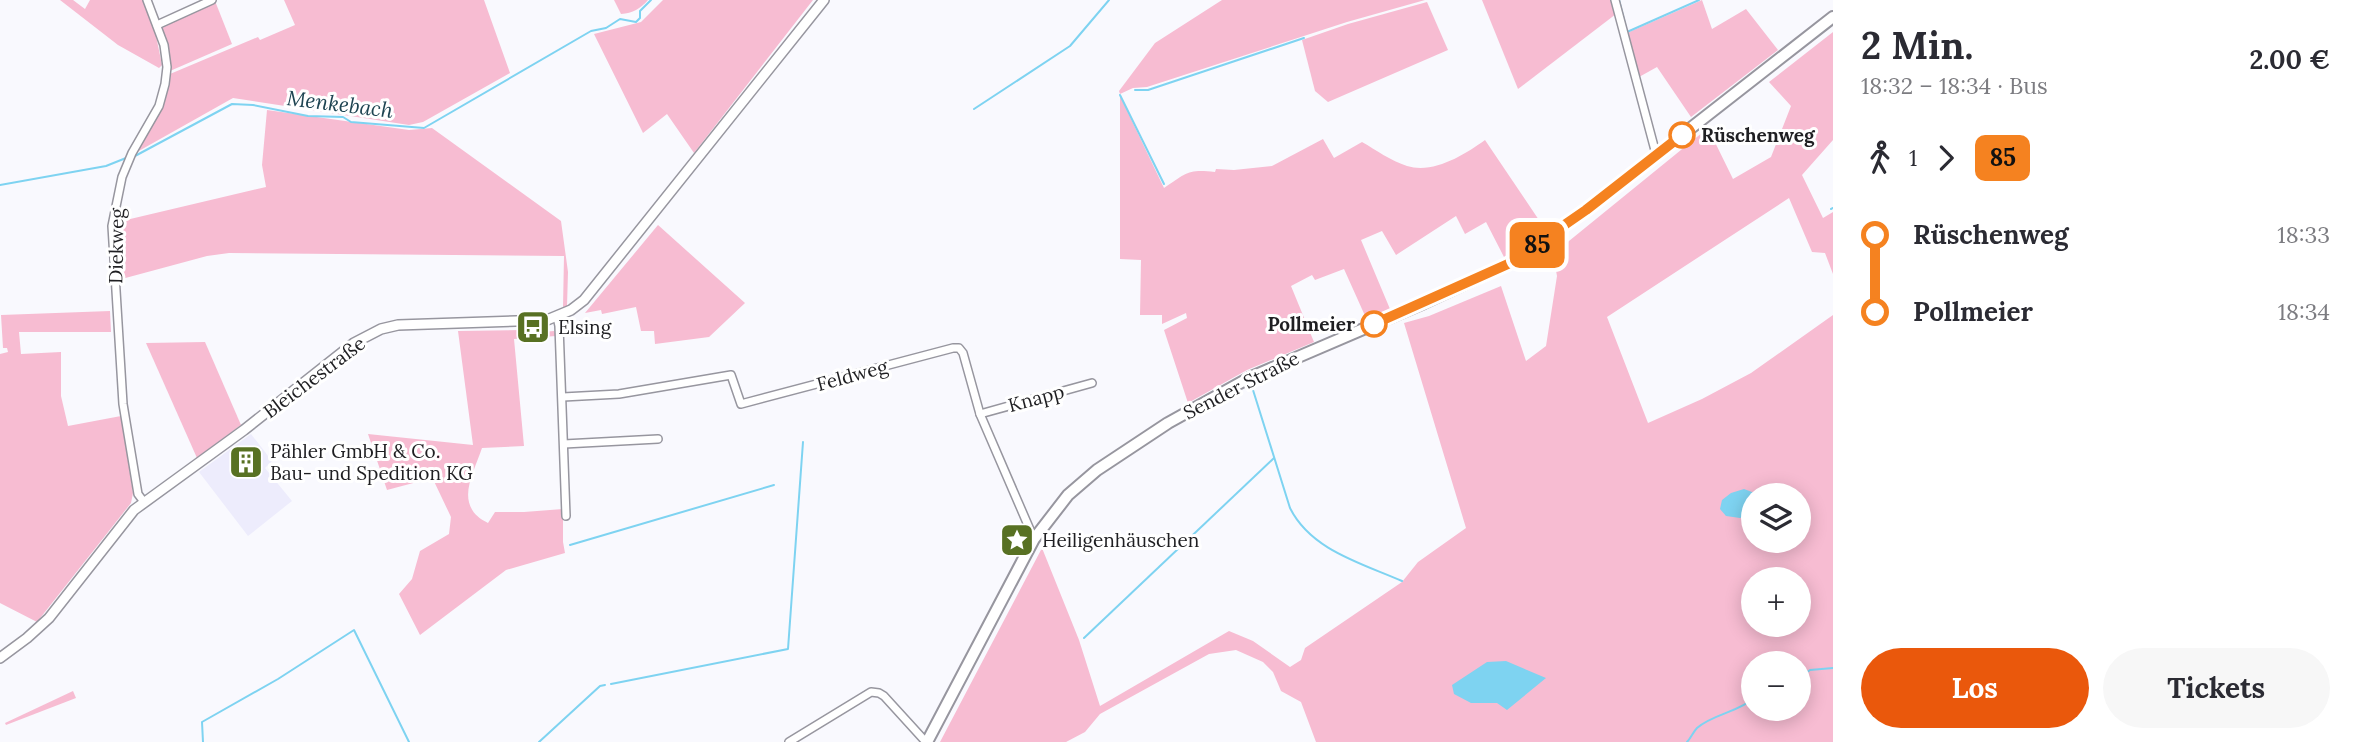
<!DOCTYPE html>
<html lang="de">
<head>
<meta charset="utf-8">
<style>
  body { margin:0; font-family:Lora,serif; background:#f7f7f7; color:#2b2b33; height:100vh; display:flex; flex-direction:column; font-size:26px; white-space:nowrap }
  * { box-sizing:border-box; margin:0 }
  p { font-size:23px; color:#7c7c81 }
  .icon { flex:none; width:38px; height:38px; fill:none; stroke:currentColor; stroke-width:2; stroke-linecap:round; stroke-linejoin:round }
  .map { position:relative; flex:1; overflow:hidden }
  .panel { display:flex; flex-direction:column; background:#fff; width:525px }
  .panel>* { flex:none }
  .badge { padding:0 14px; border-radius:10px; font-size:24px; line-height:46px }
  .buttons { position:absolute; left:1741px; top:483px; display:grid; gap:14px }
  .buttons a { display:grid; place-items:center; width:70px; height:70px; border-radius:50%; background:#fff; box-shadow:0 4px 18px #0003; font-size:35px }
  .map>.badge { position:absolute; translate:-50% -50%; box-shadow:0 0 0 4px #fff }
  .legs { display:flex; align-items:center; gap:10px; height:77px; padding:0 28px; font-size:23px }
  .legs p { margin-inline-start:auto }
  .overview { display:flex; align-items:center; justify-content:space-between; height:119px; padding:0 28px }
  h1 { font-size:38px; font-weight:700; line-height:52px }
  .button { display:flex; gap:14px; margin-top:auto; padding:14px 28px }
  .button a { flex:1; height:80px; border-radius:42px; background:#ea580c; color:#fff; font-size:28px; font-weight:700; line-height:80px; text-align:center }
  .button a+a { background:#f7f7f7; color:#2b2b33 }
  ul { padding:0 28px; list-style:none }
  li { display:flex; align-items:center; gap:24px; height:77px; font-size:26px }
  li i { display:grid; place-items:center; width:10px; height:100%; margin:0 9px; background:currentColor }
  li i::after { content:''; width:18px; height:18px; margin:-9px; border:5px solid; border-radius:50%; background:#fff }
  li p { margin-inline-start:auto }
  li:first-child i { background:linear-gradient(#0000 50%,currentColor 0) }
  li:last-child i { background:linear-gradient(currentColor 50%,#0000 0) }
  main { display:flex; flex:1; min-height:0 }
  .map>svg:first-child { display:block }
  .built { fill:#edecfc }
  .green { fill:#f7bcd2; fill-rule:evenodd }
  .water { fill:#7ed3f1 }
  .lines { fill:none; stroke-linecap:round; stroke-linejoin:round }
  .stream { stroke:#7ed3f1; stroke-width:2 }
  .minor-casing { stroke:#97969f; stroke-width:10 }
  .tertiary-casing { stroke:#97969f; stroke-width:12 }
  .secondary-casing { stroke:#97969f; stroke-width:14 }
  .minor { stroke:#fff; stroke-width:7 }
  .tertiary { stroke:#fff; stroke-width:9 }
  .secondary { stroke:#fff; stroke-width:10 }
  .line-1-casing { stroke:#fff; stroke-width:16 }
  .line-1 { stroke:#f58220; stroke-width:10 }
  .stop-1-dot { fill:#fff; stroke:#f58220; stroke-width:3.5 }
  .labels { text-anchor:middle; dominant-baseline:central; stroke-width:6; stroke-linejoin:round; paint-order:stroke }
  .stop-label { font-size:19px; font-weight:bold; fill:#1f1f22; stroke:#fff; text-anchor:start }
  .street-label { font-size:19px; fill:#1f1f22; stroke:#fff }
  .poi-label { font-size:19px; fill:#1f1f22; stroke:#fff; text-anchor:start }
  .water-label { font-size:21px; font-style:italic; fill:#1e4452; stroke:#fff }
</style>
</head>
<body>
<main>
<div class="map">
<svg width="1833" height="742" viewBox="0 0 1833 742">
  <rect width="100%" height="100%" fill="#f9f9fe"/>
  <!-- built -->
  <path class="built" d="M251,434l21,27 -7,7 27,33 -44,35 -49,-64z"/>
  <!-- green -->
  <g class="green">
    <path d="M60,0h13l12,9 5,-9h53l12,31 7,34 -3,3 -41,-23z"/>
    <path d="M284,0h200l26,73 -87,49 -14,3 -176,-27 -96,54 24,-42 9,-36 88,-37 2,3 35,-15z"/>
    <path d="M614,0h34c-8,9 -15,13 -27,14z"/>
    <path d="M663,0h150l-119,153 -27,-39 -24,19 -49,-99 47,-12z"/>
    <path d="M1222,0h203l-78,22 -200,65 -14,1 -13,6 -1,-3 36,-48z"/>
    <path d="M1482,0h131l3,14 -98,75z"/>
    <path d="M1702,0l10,29 34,-20 32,41 -87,67 -34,-50 -18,10 -12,-44z"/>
    <path d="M215,1l17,43 -62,27 -8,-41 3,-6z"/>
    <path d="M1427,2l21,48 -120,52 -13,-11 -13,-51 46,-16z"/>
    <path d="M1833,32v108l-31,35 21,43 10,-6v62l-8,-21 -13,-1 -23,-54 -182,119 41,106 54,-24 49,-26 82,-58v427h-517l-15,-40 -20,-11 -8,-19 -10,-10 -27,-12 -27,4 -109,60 -15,18 -19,10h-126l102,-194 37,92 21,66 129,-75 24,10 37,26 11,-7 4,-12 97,-66 16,-20 48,-34 -62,-205 25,-7 72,-30 25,75 20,-15 11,-70 -4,-22 155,-126 25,51 38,-22 20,-51 -22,-24zM1754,495h45v46h-45zM1754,579h45v46h-45zM1754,663h45v46h-45z"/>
    <path d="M1120,96l44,92c23,-15 23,-19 51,-16l1,-3 18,1 38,-4 51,-27 11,19 28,-16c14,8 29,19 45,24 27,8 57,-11 78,-26l60,89 -41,28 -18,-35 -21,12 -9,-18 -60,39 -14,-24 -21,9 29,69 -24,9 -22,-49 -29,11 -3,-5 -21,11 23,56 -67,28 -59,33 -24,-73 23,-12 -1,-5 -24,11v-9h-22l1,-55 -21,-1z"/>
    <path d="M267,110l142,20 23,-2 129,93 7,51 -1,34 -4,1 1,-51 -335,-3 -22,3 -89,24 -2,-55 10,-5 140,-33 -4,-22z"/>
    <path d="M658,225l87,78 -36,34 -54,7 -1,-13h-13l-5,-24 -34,7 -1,-4 -16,3z"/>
    <path d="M110,311l1,21h-92l2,22 40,-2v44l7,30 53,-10 12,77 -2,10 -94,119 -37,-19v-249l8,-2 -1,-4h-4l-2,-33z"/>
    <path d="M522,330l8,3 24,-2 2,5 -42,3 10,107 -42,2c-9,27 -29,58 6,75l7,-11h29l39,-3v33l2,11 -59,17 -86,65 -21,-41 13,-15 8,-28 29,-17 2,-17 -20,-42 -14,7 -30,8 -19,-56 105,11 -15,-114z"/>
    <path d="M205,342l36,83 -44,33 -51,-115z"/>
    <path d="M73,691l3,7 -70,27 -1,-2z"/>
  </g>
  <!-- water -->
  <g class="water">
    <path d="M1744,489l16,6h-6l-1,18 -13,5 -14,-2 -6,-7 2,-9 9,-7z"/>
    <path d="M1506,661l40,17 -39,32 -10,-7h-26l-17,-9 -2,-9 35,-23z"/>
  </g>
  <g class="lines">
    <!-- stream -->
    <g class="stream">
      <path d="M1619,0l8,32 72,-32"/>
      <path d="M1135,90h13l156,-52"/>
      <path d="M1120,95l44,89"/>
      <path d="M974,109l96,-63 39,-46"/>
      <path d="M135,156l97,-52 21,1 55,11 35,1 8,5 73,6 167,-97 15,-3 14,-9 16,3 4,-4v-7l11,-11"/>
      <path d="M0,185l106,-19 20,-8"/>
      <path d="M1831,209l2,-1"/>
      <path d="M1253,390l37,118c21,42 71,55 112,73"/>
      <path d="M570,545l204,-60"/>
      <path d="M1084,638l190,-180"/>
      <path d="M1799,678l11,-8 23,-2"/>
      <path d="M611,684l177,-35 15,-207"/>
      <path d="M203,742l-1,-20 76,-43 76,-49 55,112"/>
      <path d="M539,742l61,-56 5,-1"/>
      <path d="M1687,742c4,-4 6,-10 10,-14 16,-14 42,-16 57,-30"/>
    </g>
    <!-- minor casing -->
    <g class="minor-casing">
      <g id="minor">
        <path d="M1615,0l41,154"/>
        <path d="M157,25l55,-25"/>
        <path d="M557,317l2,9 7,190"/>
        <path d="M563,397l56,-3 112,-19 10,29 212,-56h6l4,5 17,61 54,125"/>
        <path d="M980,414l112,-31"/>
        <path d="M564,444l94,-5"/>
        <path d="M144,502l-6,-8 -15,-90 -11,-178 10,-49 10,-24 27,-47 6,-22 2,-17 -3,-22 -17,-45"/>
        <path d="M789,742l82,-50 8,1 5,3 42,46"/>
      </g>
    </g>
    <!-- tertiary casing -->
    <g class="tertiary-casing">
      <path id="tertiary" d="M0,658l27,-20 22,-20 85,-108 110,-80 110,-87 27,-14 17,-4 149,-5 24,-10 13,-10 240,-300"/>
    </g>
    <!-- secondary casing -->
    <g class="secondary-casing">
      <path id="secondary" d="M927,742l107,-203 34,-44 29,-25 71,-47 81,-45 175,-75 84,-39 78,-54 247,-193"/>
    </g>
    <!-- minor -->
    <use href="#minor" class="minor"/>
    <!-- tertiary -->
    <use href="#tertiary" class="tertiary"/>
    <!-- secondary -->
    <use href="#secondary" class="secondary"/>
  </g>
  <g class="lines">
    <!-- line-1 casing -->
    <g class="line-1-casing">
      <path id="line-1" d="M1374,324l134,-60 78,-54 96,-75"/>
    </g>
    <!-- line-1 -->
    <use href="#line-1" class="line-1"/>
  </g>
  <!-- icons -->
  <defs>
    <g id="bus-square" transform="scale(1.75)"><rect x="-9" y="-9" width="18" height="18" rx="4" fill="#587123" stroke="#fff"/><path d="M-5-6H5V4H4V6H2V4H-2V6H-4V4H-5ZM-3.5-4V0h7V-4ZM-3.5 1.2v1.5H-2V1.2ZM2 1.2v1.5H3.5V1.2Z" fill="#fff"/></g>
    <g id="building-square" transform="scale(1.75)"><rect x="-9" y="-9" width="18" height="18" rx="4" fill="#587123" stroke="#fff"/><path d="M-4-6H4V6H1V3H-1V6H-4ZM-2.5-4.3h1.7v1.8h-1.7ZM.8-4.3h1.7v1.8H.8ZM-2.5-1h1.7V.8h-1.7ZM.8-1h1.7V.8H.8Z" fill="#fff"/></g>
    <g id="sight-square" transform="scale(1.75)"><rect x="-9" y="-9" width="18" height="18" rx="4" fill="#587123" stroke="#fff"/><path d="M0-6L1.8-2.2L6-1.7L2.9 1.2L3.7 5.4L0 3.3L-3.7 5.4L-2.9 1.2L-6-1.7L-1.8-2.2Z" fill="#fff"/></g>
  </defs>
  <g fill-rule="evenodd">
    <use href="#bus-square" x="533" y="327"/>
    <use href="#building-square" x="246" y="462"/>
    <use href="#sight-square" x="1017" y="540"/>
  </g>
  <!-- markers -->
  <g class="stop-1-dot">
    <circle cx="1682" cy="135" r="12"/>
    <circle cx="1374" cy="324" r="12"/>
  </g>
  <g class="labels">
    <!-- stop labels -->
    <g class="stop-label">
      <text x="1701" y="135">Rüschenweg</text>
      <text x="1355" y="324" text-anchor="end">Pollmeier</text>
    </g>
    <!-- street labels -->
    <g class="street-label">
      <text transform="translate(116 246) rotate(-89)">Diekweg</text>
      <text transform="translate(852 375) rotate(-15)">Feldweg</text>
      <text transform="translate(314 377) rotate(-37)">Bleichestraße</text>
      <text transform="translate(1241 385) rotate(-27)">Sender Straße</text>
      <text transform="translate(1036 398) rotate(-15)">Knapp</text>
    </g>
    <!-- poi labels -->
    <g class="poi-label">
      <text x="558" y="327">Elsing</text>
      <text x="270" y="451">Pähler GmbH &amp; Co.<tspan x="270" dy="22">Bau- und Spedition KG</tspan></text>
      <text x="1042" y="540">Heiligenhäuschen</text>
    </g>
    <!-- water labels -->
    <g class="water-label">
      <text transform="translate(340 104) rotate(7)">Menkebach</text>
    </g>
  </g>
</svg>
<div class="buttons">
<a><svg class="icon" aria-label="layers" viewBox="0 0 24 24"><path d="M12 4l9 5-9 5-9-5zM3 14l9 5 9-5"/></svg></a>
<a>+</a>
<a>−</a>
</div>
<b class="badge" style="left:1537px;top:245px;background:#f58220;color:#111">85</b>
</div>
<section class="panel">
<div class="overview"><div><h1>2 Min.</h1><p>18:32 – 18:34 · Bus</p></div><b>2.00 €</b></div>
<div class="legs"><svg class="icon" aria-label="walk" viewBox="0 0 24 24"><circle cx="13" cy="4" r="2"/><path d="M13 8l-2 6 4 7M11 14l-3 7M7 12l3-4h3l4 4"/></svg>1<svg class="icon" aria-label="forward" viewBox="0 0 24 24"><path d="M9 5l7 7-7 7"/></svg><b class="badge" style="background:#f58220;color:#111">85</b></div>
<ul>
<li><i style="color:#f58220"></i><b>Rüschenweg</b><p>18:33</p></li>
<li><i style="color:#f58220"></i><b>Pollmeier</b><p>18:34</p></li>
</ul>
<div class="button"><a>Los</a><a>Tickets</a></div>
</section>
</main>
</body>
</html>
